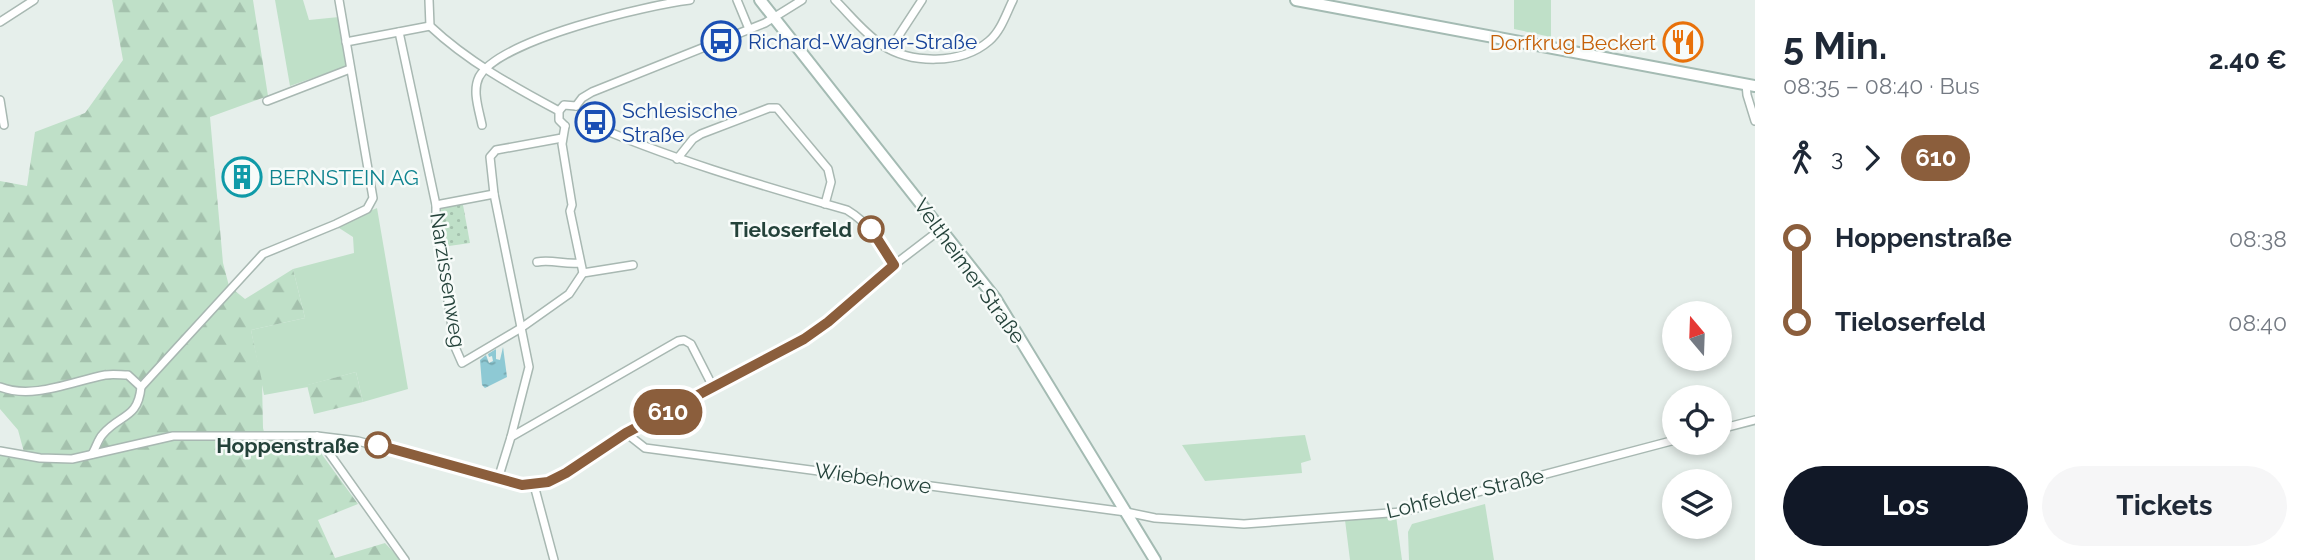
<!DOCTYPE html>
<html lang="de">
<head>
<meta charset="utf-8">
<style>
  body { margin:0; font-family:Raleway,sans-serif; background:#f6f6f7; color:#1f2937; height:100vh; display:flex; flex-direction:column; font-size:26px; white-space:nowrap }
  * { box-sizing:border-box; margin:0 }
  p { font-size:23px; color:#747a83 }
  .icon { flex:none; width:38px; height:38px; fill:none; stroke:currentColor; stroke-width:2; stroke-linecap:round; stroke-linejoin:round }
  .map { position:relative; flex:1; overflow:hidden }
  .panel { display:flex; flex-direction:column; background:#fff; width:560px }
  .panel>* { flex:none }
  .badge { padding:0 14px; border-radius:23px; font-size:24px; line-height:46px }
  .needle { width:46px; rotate:341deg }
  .fabs { position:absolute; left:1662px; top:301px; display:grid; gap:14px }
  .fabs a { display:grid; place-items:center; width:70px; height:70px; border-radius:50%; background:#fff; box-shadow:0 4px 10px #0003; font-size:35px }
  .map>.badge { position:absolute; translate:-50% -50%; box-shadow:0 0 0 4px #fff }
  .legs { display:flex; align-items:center; gap:10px; height:77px; padding:0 28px; font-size:23px }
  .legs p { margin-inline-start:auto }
  .summary { display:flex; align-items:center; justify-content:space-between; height:119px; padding:0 28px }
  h1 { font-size:38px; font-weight:700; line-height:52px }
  .cta { display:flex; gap:14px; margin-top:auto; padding:14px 28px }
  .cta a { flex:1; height:80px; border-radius:42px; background:#111827; color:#fff; font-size:28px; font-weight:700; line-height:80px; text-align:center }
  .cta a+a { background:#f6f6f7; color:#1f2937 }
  ul { padding:0 28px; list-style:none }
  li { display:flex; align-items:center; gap:24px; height:84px; font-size:26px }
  li i { display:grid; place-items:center; width:10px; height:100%; margin:0 9px; background:currentColor }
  li i::after { content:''; width:18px; height:18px; margin:-9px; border:5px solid; border-radius:50%; background:#fff }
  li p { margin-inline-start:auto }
  li:first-child i { background:linear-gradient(#0000 50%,currentColor 0) }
  li:last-child i { background:linear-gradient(currentColor 50%,#0000 0) }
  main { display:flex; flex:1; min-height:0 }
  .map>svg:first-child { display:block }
  .grass { fill:#bfe0c8 }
  .forest { fill:url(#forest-firs) }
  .park { fill:url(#park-dots) }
  .water { fill:url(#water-ripples) }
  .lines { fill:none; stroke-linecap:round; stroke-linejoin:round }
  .street-casing { stroke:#a8b8b2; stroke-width:10 }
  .secondary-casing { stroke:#a4bbb3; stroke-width:14 }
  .street { stroke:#fff; stroke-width:7 }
  .secondary { stroke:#fff; stroke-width:10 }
  .line-1-casing { stroke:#fff; stroke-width:16 }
  .line-1 { stroke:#8b5e3c; stroke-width:10 }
  .stop-1-dot { fill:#fff; stroke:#8b5e3c; stroke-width:3.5 }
  .labels { text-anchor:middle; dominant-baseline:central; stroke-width:5; stroke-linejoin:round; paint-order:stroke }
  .transit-label { font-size:21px; fill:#164399; stroke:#f7fbf9; text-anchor:start }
  .food-label { font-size:21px; fill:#c56008; stroke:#f7fbf9; text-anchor:end }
  .culture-label { font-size:21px; fill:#0d838f; stroke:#f7fbf9; text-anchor:start }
  .stop-label { font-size:21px; font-weight:bold; fill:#24423a; stroke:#f7fbf9; text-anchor:end }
  .street-label { font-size:21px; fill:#24423a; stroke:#f7fbf9 }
</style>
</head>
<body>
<main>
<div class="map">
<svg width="1755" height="560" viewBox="0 0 1755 560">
  <defs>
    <pattern id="forest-firs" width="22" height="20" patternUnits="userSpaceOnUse" patternTransform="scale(1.75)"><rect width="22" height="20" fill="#bfe0c8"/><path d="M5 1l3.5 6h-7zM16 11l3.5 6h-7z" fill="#a4c1ad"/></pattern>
    <pattern id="park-dots" width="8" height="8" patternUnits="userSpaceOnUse" patternTransform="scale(1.75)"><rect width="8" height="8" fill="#bfe0c8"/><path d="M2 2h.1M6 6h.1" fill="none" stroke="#a4c1ad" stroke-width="1.8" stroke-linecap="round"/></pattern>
    <pattern id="water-ripples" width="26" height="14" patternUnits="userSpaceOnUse" patternTransform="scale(1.75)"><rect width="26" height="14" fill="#8ec9d4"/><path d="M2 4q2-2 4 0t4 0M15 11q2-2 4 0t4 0" fill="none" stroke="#74a5ad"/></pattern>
  </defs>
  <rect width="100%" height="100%" fill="#e6efeb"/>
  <!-- grass -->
  <g class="grass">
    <path d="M275,0h28l6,20 30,-3 8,46 -3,4 -54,19z"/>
    <path d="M1514,0h37v37l-37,-8z"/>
    <path d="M377,208l31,181 -45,13 -7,-30 -48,13v2l-44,8 -13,-65 54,-12 -12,-49 61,-16 -1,-16 -17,-11z"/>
    <path d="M1305,435l6,25 -10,3 1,10 -97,8 -23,-36z"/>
    <path d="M1485,504l9,56h-85l-1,-28 4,-8z"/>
    <path d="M1396,516l6,44h-52l-5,-40z"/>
  </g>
  <!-- forest -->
  <g class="forest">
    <path d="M112,0h141l15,96 -58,21 13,146 6,23 16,13 48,-30 12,49 -54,12 11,51 1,47 3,12 49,5 43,59 -40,16 17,38 50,-15 16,17h-401v-107l25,3 -7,-26 -18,-21v-228l27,5 8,-54 50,-19 38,-53z"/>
    <path d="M356,372l7,30 -49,12 -7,-29z"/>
  </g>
  <!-- park -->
  <path class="park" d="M458,204l5,1 7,38 -28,4 -2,-36 3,-4z"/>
  <!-- water -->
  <path class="water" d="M503,347l4,30 -22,11 -3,-3 -2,-25 6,-5 3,8 4,-2 -1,-5 -3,1 -1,-3 8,-5v10l4,1z"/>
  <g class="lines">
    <!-- street casing -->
    <g class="street-casing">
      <g id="street">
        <path d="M429,0l1,26c37,35 84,61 129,85"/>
        <path d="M737,0l12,29"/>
        <path d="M835,0c15,15 29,33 47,45 29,19 79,20 107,-4 12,-10 17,-27 24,-41"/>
        <path d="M0,22l34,-22"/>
        <path d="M399,32l37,173v17l19,125 7,16 59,-35 48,-34 14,-21 -13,-62 2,-6 -10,-61 3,-18"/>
        <path d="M346,42l84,-16"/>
        <path d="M890,49l32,-49"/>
        <path d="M1746,84l1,11 8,26"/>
        <path d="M0,100l4,25"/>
        <path d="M267,101l83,-32"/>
        <path d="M576,106l6,-8 10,-6 173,-69 37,-23"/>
        <path d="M581,120c86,38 175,64 266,90 22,13 34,33 47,55"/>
        <path d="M482,125c-3,-15 -10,-34 -3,-48 21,-38 169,-72 211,-77"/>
        <path d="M565,126l-6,-6v-9l5,-6 12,1"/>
        <path d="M677,159l16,-20 8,-5 68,-26h8l51,61 3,13 -6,22"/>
        <path d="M436,205l58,-11"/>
        <path d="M537,262c15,-3 28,3 43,1"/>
        <path d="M583,273l50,-8"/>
        <path d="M0,387c33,13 73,-6 105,-12 8,-1 16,0 23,0l13,12"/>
        <path d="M1720,429l35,-9"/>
        <path d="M626,433l19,15 481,64 29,6 89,6 158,-12 273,-72"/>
        <path d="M317,436l88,124"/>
        <path d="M511,437l18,-70 -35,-173 -4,-37 6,-7 66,-12"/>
        <path d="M0,451l40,7 32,1 101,-23h144l41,5 140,38 36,6 32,-12 60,-40 191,-102 77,-66 47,-36"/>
        <path d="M92,454c4,-6 6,-15 11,-20 17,-20 35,-15 38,-47l122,-133 73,-30 31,-15 6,-11 -34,-198"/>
        <path d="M498,479l13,-42 167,-96 6,-1 7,4 22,43"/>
        <path d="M534,485l20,75"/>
      </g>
    </g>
    <!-- secondary casing -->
    <g class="secondary-casing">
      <g id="secondary">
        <path d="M760,0l235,298 160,262"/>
        <path d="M1296,0l459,86"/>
      </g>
    </g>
    <!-- street -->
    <use href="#street" class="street"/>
    <!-- secondary -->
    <use href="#secondary" class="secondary"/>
  </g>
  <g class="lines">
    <!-- line-1 casing -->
    <g class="line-1-casing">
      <path id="line-1" d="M378,445l144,40 26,-3 18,-9 60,-40 178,-94 24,-17 66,-57 -23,-36"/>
    </g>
    <!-- line-1 -->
    <use href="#line-1" class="line-1"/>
  </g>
  <!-- icons -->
  <defs>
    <g id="bus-ring" transform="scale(2.0125)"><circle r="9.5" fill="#f7fbf9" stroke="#1a4fb4" stroke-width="1.5"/><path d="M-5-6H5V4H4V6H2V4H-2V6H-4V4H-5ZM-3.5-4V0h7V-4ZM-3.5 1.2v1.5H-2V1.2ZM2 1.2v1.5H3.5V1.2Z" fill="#1a4fb4"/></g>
    <g id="restaurant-ring" transform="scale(2.0125)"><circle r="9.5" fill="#f7fbf9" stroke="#e8710a" stroke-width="1.5"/><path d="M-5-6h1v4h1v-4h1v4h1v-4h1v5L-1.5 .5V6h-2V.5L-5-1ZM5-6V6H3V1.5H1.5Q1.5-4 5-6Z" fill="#e8710a"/></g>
    <g id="building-ring" transform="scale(2.0125)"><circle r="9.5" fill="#f7fbf9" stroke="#0f9aa8" stroke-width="1.5"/><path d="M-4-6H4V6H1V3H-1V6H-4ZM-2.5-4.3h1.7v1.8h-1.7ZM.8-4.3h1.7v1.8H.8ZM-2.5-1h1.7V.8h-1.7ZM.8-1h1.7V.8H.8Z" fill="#0f9aa8"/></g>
  </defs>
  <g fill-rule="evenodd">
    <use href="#bus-ring" x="721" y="41"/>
    <use href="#restaurant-ring" x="1683" y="42"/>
    <use href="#bus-ring" x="595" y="122"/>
    <use href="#building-ring" x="242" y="177"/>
  </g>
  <!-- markers -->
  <g class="stop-1-dot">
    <circle cx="871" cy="229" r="12"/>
    <circle cx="378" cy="445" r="12"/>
  </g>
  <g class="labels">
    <!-- transit labels -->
    <g class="transit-label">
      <text x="748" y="41">Richard-Wagner-Straße</text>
      <text x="622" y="110">Schlesische<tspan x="622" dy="24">Straße</tspan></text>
    </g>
    <!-- food labels -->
    <g class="food-label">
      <text x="1656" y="42">Dorfkrug Beckert</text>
    </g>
    <!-- culture labels -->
    <g class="culture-label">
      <text x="269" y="177">BERNSTEIN AG</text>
    </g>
    <!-- stop labels -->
    <g class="stop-label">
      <text x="852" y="229">Tieloserfeld</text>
      <text x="359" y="445">Hoppenstraße</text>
    </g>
    <!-- street labels -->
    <g class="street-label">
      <text transform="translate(970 271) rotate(54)">Veltheimer Straße</text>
      <text transform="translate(448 280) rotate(81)">Narzissenweg</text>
      <text transform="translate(873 478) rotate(8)">Wiebehowe</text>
      <text transform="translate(1465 493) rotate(-13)">Lohfelder Straße</text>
    </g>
  </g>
</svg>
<div class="fabs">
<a><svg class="needle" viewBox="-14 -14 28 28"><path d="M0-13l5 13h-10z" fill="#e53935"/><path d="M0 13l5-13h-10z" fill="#747a83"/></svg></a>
<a><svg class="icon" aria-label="locate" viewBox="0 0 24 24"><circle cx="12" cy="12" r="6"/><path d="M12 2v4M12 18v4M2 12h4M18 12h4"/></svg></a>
<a><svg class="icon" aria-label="layers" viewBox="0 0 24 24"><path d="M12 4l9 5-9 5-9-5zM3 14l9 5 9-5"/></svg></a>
</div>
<b class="badge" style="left:668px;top:412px;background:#8b5e3c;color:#fff">610</b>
</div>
<section class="panel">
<div class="summary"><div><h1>5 Min.</h1><p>08:35 – 08:40 · Bus</p></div><b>2.40 €</b></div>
<div class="legs"><svg class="icon" aria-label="walk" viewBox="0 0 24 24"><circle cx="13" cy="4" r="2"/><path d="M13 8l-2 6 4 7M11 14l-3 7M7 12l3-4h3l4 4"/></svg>3<svg class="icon" aria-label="forward" viewBox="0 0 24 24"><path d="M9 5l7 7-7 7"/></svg><b class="badge" style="background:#8b5e3c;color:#fff">610</b></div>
<ul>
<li><i style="color:#8b5e3c"></i><b>Hoppenstraße</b><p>08:38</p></li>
<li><i style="color:#8b5e3c"></i><b>Tieloserfeld</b><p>08:40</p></li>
</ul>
<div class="cta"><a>Los</a><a>Tickets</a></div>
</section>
</main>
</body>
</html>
